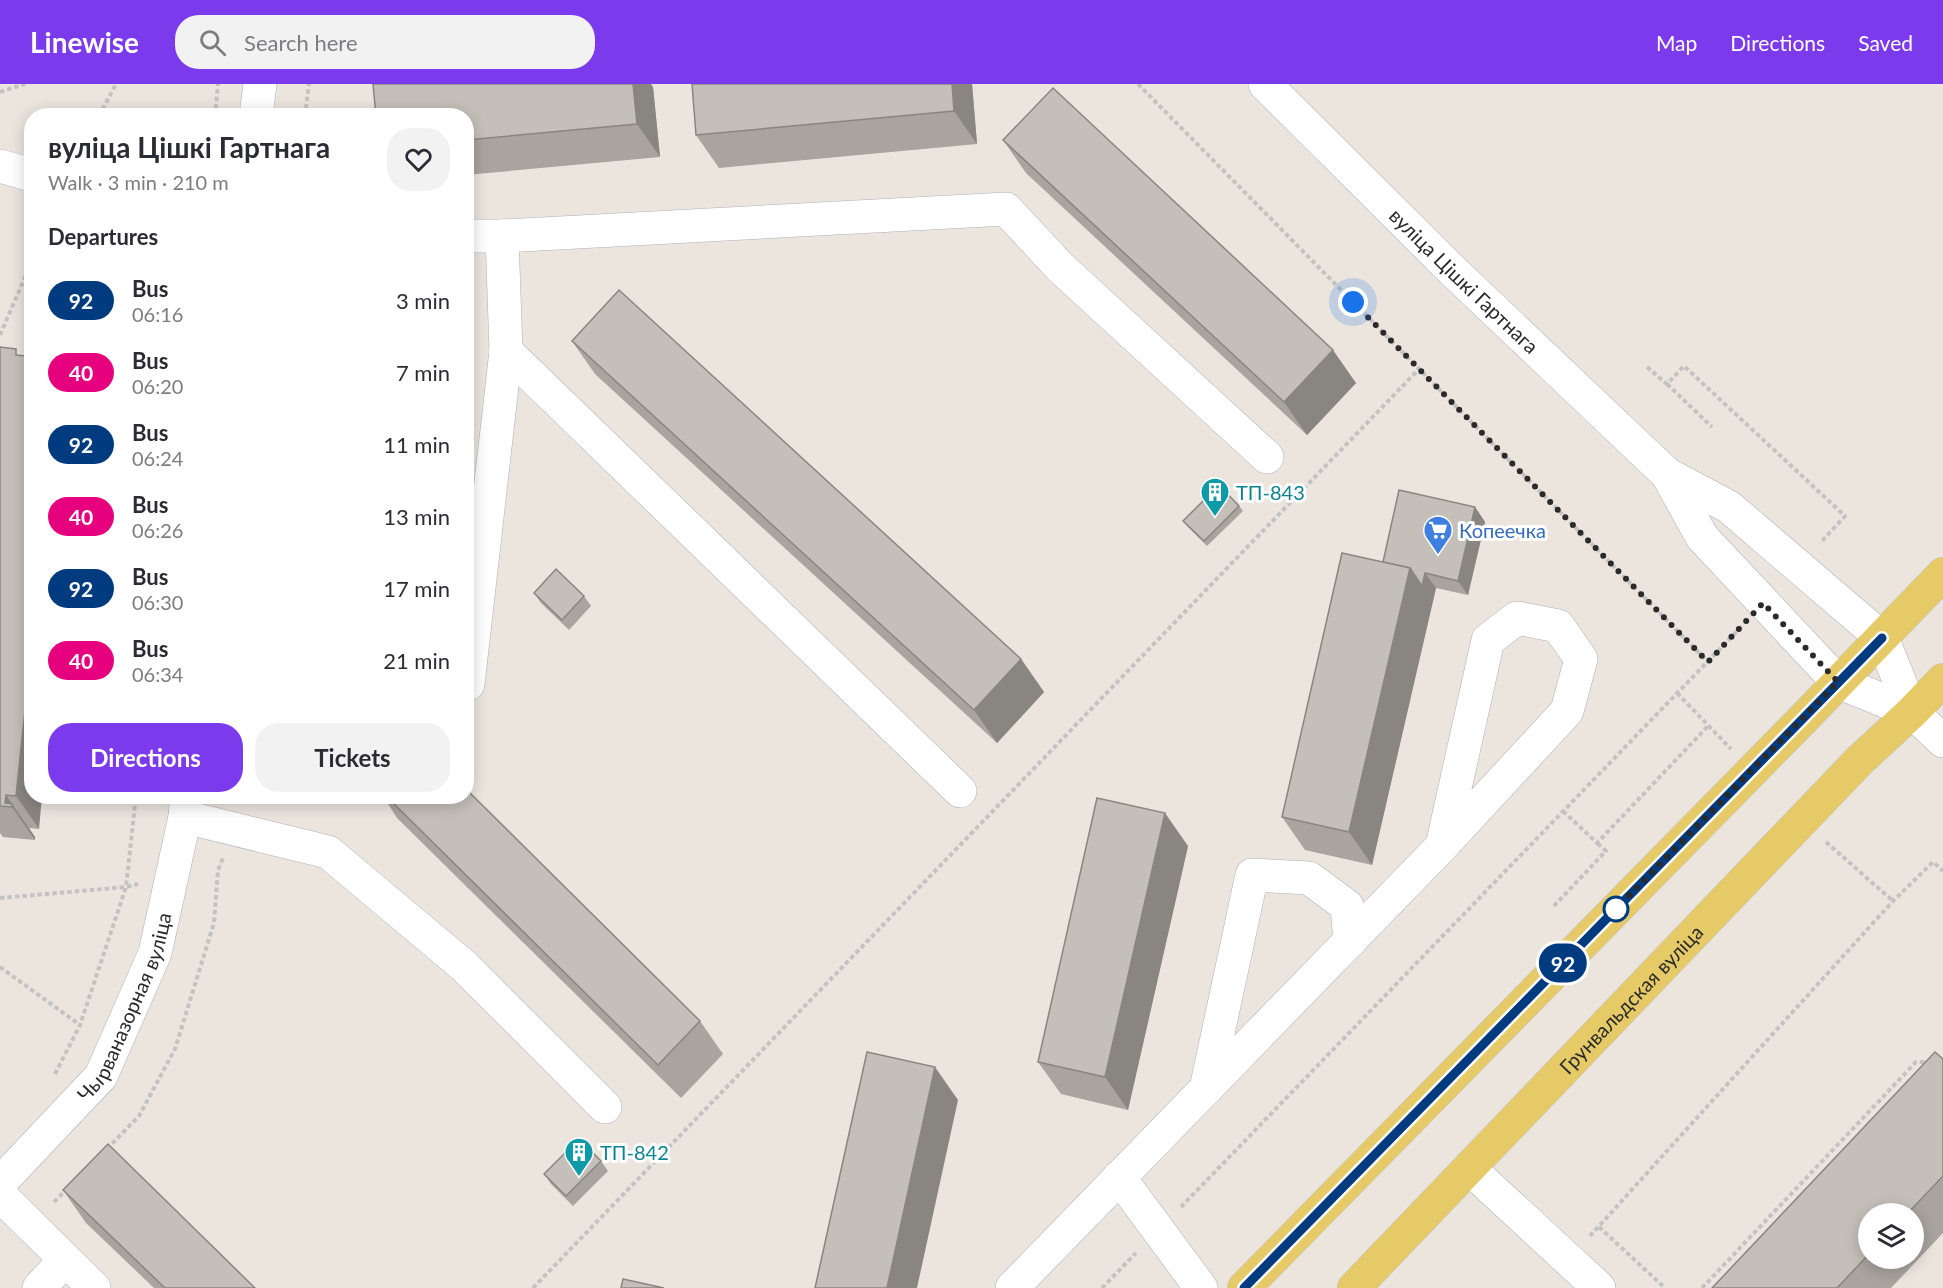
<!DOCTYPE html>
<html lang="en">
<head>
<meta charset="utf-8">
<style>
  body { margin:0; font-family:Lato,sans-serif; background:#f2f2f3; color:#2b2b33; height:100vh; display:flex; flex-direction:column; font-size:22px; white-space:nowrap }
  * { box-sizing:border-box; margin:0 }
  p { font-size:20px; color:#7c7c81 }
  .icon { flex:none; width:33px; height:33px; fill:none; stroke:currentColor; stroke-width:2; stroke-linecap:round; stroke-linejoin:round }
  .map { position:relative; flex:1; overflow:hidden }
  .panel { position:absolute; left:24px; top:24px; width:450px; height:696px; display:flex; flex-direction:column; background:#fff; border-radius:24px; box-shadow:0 3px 15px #0003 }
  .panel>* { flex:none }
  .badge { padding:0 12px; border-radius:20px; font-size:21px; line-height:39px }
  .buttons { position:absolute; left:1858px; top:1119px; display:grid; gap:12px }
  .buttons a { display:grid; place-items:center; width:66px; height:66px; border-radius:50%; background:#fff; box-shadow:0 3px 15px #0003; font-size:30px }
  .you { position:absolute; width:30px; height:30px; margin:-15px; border:4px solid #fff; border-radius:50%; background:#1a73e8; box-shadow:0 0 0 9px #1a73e833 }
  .map>.badge { position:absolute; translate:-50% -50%; box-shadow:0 0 0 3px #fff }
  h2 { padding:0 24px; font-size:22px; line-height:54px }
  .round { display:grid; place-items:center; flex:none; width:63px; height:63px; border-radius:24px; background:#f2f2f3 }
  .summary { display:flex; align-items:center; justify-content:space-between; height:102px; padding:0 24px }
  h1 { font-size:28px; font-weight:700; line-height:45px }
  .primary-button { display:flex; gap:12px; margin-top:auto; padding:12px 24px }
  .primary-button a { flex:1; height:69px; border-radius:24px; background:#7c3aed; color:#fff; font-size:24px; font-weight:700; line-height:69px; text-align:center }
  .primary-button a+a { background:#f2f2f3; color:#2b2b33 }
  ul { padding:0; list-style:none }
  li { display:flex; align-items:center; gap:18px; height:72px; padding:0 24px }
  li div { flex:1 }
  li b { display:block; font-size:22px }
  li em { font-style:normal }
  li .badge { min-width:66px; font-weight:700; text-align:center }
  header { display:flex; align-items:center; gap:36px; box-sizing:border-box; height:84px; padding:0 30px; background:#7c3aed; color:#fff }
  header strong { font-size:28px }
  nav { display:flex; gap:33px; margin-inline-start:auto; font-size:21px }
  .search { width:420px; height:54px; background:#f2f2f3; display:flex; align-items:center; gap:15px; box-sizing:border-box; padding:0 21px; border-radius:24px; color:#7c7c81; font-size:22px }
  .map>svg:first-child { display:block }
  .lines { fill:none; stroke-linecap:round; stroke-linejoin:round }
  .minor-casing { stroke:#aeb0ba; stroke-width:34 }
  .major-casing { stroke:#c3c3c3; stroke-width:34 }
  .path { stroke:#c3c3c3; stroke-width:4; stroke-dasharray:4.5 3; stroke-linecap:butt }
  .minor { stroke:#fff; stroke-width:33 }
  .major { stroke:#e6ca68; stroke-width:33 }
  .wall { fill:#a9a49f; fill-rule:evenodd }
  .shaded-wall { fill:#898682 }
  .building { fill:#c4bfb9; stroke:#898682; stroke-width:1.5 }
  .line-casing { stroke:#fff; stroke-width:14 }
  .line { stroke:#003b80; stroke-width:9 }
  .walk { stroke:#2a2a2a; stroke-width:6; stroke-dasharray:0 10.8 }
  .stop-dot { fill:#fff; stroke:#003b80; stroke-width:3 }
  .labels { text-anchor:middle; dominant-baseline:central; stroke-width:6; stroke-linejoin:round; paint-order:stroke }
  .street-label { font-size:20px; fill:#2a2a2a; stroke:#fff }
  .culture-label { font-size:20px; fill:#0d838f; stroke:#fff; text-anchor:start }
  .shop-label { font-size:20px; fill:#366cbe; stroke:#fff; text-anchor:start }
</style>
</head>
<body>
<header>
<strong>Linewise</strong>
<div class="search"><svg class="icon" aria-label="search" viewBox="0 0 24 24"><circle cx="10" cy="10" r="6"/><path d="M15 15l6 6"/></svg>Search here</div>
<nav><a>Map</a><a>Directions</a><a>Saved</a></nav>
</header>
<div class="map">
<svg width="1943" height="1204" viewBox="0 0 1943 1204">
  <rect width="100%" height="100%" fill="#ebe5de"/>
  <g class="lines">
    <!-- minor casing -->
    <g class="minor-casing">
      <g id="minor">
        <path id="s1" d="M1265,0l190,189 212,201 62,33 153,131 30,74"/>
        <path d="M256,32l4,-32"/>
        <path d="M0,82l32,9"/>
        <path d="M466,152h36l504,-27 54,58 207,190"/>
        <path d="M502,152l4,115 454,440"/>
        <path d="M1667,390l35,63 136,145 74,30 31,29"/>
        <path d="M468,600l38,-333"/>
        <path d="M185,733l143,35 136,114 141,141"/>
        <path d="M1206,1005l46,-214 57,3 38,28 3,35"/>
        <path d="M1469,1084l130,120"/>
        <path d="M1119,1093l82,111"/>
        <path id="s2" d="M0,1099l101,-107 54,-123 30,-136 2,-21"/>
        <path d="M0,1111l94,93"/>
        <path d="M39,1204l26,-28"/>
        <path d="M1012,1204l430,-442 125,-135 14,-52 -23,-33 -41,-8 -29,22 -46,206"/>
      </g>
    </g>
    <!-- major casing -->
    <g class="major-casing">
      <g id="major">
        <path d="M1244,1204l564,-574 135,-140"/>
        <path id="s3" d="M1354,1204l505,-527 53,-49 31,-32"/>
      </g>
    </g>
    <!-- path -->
    <g class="path">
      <path d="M1138,0l570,578"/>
      <path d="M0,8l25,-8"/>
      <path d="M99,32l17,-32"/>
      <path d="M215,32l3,-32"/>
      <path d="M305,32l4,-32"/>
      <path d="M0,251l32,-74"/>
      <path d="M1647,283l20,17 17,-18 161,150 -25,27"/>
      <path d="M1667,300l45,43"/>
      <path d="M1677,609l54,56"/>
      <path d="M1563,727l34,32 112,-118"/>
      <path d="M1826,758l67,59"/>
      <path d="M0,814l126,-11 12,-3"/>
      <path d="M1554,822l52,-55 -9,-8"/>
      <path d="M0,883l80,58"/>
      <path d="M55,990l25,-49 46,-138 10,-91"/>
      <path d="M107,1065l32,-33 36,-67 39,-126 4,-53 5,-12"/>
      <path d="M54,1118l14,-14"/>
      <path d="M1181,1123l562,-582"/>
      <path d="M1599,1143l66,61"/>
      <path d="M1590,1152l303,-335 40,-39 10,9"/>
      <path d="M533,1204l886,-919"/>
      <path d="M1102,1204l34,-35"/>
      <path d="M1702,1204l214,-226h14"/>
    </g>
    <!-- minor -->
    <use href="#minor" class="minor"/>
    <!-- major -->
    <use href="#major" class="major"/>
  </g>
  <!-- wall -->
  <g class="wall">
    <path d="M692,0h280l5,60 -258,24 -23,-33z"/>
    <path d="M653,3l7,70 -194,18v-59z"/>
    <path d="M1003,56l353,243 -49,52 -281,-262z"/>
    <path d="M572,257l449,318 23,33 -47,51 -402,-369z"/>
    <path d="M0,263l39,482 -10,-1 6,9v3l-32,-3 -3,-4z"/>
    <path d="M1239,422l4,5 -36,35 -20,-20 -4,-5z"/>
    <path d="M1475,423l10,15 -17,73 -32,-7 -64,277 -67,-15 -23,-33 101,-255z"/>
    <path d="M534,509l50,3 7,10 -22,24 -28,-27z"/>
    <path d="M383,712h3l314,225 23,33 -42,44 -284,-280z"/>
    <path d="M1188,762l-60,264 -67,-16 -23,-32z"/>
    <path d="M1943,975v174l-52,55h-179zM1869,1130h45v44h-45z"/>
    <path d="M601,1077l7,10 -35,35 -22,-22 -7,-10z"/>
    <path d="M63,1106l192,98h-101l-68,-65z"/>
  </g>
  <!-- shaded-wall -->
  <g class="shaded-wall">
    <path d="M633,0h18l2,3 7,70 -23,-33z"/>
    <path d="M952,0h20l5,60 -23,-33z"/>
    <path d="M1333,266l23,33 -49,52 -23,-33z"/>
    <path d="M1475,423l10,15 -17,73 -10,-14z"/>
    <path d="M1410,484l15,5 11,15 -64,277 -23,-33z"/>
    <path d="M32,560v152h10l-3,33 -23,-33z"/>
    <path d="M1021,575l23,33 -47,51 -23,-33z"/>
    <path d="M6,711l29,42v3l-23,-33 -7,-4z"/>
    <path d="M1165,729l23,33 -60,264 -23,-33z"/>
    <path d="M935,983l23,33 -41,188h-30z"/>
  </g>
  <!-- building -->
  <g class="building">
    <path d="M373,0h260l4,40 -171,16v-24h-90z"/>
    <path d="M692,0h260l2,27 -258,24z"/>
    <path d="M1053,4l280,262 -49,52 -281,-262z"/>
    <path d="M619,206l402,369 -47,51 -402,-369z"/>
    <path d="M0,263l16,2v6l10,1v-6h6v294l-16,152 -10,-1 -1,8 7,1v3l-12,-1z"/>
    <path d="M1219,401l20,21 -35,35 -21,-20z"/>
    <path d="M1399,406l76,17 -17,74 -33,-8 -3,13 -12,-18 -27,-6z"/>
    <path d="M1342,469l68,15 -61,264 -67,-15z"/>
    <path d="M556,485l28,27 -22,24 -28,-27z"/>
    <path d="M466,705l234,232 -42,44 -272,-269h80z"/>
    <path d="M1097,714l68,15 -60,264 -67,-15z"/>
    <path d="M867,968l68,15 -48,221h-72z"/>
    <path d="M1935,968l8,7v117l-36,38h-38v40l-32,34h-125z"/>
    <path d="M579,1055l22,22 -35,35 -22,-22z"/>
    <path d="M108,1060l147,144h-90l-102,-98z"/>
    <path d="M623,1195l41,9h-43z"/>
  </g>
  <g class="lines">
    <!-- line casing -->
    <g class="line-casing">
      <path id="line" d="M1244,1204l638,-650"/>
    </g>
    <!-- line -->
    <use href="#line" class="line"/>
    <!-- walk -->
    <path class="walk" d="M1353,218l355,360 55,-59 75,79 -225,230 3,-3"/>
  </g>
  <!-- icons -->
  <defs>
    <g id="building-pin" transform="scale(1.5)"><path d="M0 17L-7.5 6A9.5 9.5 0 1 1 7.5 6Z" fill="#0f9aa8" stroke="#fff"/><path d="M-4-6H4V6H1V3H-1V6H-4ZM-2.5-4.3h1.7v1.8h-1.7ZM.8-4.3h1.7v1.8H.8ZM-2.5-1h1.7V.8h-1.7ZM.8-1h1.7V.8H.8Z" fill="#fff"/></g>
    <g id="supermarket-pin" transform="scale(1.5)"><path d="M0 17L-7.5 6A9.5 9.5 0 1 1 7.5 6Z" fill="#3f7fe0" stroke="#fff"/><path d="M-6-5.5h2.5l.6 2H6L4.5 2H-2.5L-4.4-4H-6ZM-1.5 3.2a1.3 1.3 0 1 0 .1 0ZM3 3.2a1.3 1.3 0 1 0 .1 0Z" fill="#fff"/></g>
  </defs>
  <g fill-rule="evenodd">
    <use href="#building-pin" x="1215" y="408"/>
    <use href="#supermarket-pin" x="1438" y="446"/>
    <use href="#building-pin" x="579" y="1068"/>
  </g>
  <!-- markers -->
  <circle class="stop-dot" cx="1616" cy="825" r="12"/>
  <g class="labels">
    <!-- street labels -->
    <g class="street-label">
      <text stroke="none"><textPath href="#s1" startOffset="280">вуліца Цішкі Гартнага</textPath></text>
      <text stroke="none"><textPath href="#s3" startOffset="400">Грунвальдская вуліца</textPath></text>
      <text stroke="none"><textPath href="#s2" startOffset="220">Чырваназорная вуліца</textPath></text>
    </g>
    <!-- culture labels -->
    <g class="culture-label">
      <text x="1236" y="408">ТП-843</text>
      <text x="600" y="1068">ТП-842</text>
    </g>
    <!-- shop labels -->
    <g class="shop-label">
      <text x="1459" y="446">Копеечка</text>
    </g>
  </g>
</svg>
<div class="buttons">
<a><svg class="icon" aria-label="layers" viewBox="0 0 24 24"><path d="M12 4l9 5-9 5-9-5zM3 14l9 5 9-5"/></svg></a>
</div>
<div class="you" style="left:1353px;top:218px"></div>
<b class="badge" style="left:1563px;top:879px;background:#003b80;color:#fff">92</b>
<section class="panel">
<div class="summary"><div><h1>вуліца Цішкі Гартнага</h1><p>Walk · 3 min · 210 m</p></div><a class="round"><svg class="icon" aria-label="heart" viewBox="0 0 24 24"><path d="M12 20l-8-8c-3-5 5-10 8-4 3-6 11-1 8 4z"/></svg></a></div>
<h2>Departures</h2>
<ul>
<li><span class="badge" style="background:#003b80;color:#fff">92</span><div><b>Bus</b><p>06:16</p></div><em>3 min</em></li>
<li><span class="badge" style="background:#e6007e;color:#fff">40</span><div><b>Bus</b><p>06:20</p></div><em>7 min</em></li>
<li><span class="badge" style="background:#003b80;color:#fff">92</span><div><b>Bus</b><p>06:24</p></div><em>11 min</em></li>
<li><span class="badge" style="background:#e6007e;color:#fff">40</span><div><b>Bus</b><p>06:26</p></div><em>13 min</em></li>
<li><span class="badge" style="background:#003b80;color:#fff">92</span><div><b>Bus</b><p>06:30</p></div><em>17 min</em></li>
<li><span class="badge" style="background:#e6007e;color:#fff">40</span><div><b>Bus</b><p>06:34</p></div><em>21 min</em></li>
</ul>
<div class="primary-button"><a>Directions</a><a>Tickets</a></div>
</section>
</div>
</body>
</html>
